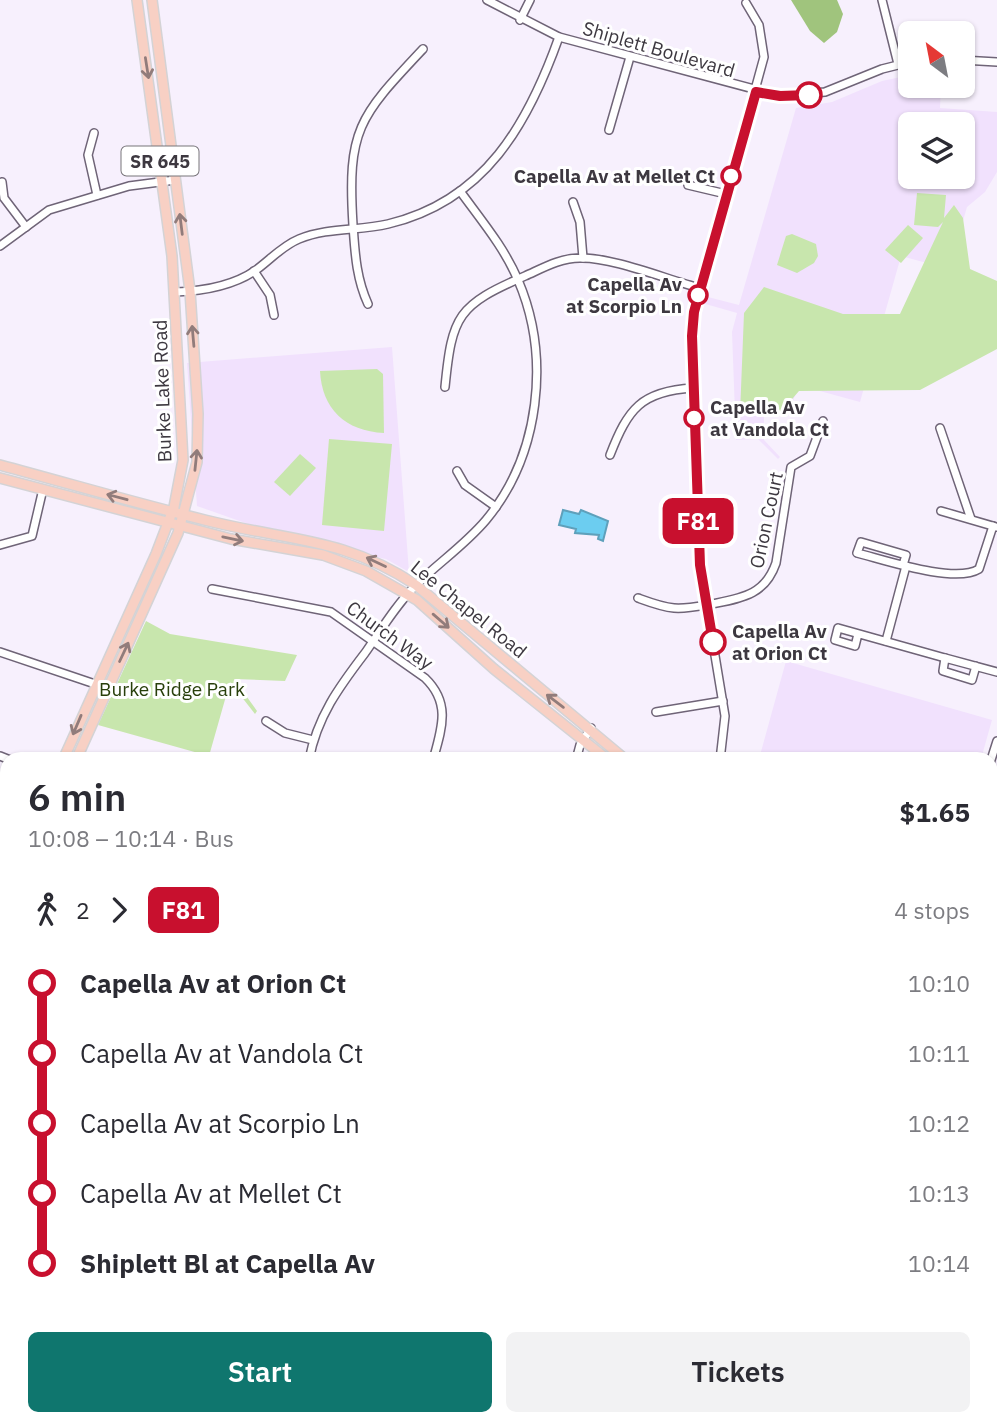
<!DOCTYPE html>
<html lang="en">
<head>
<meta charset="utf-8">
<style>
  body { margin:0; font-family:"IBM Plex Sans",sans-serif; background:#f2f2f3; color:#2b2b33; height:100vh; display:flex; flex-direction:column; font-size:26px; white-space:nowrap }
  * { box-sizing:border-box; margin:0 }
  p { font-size:23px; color:#7c7c81 }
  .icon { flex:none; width:38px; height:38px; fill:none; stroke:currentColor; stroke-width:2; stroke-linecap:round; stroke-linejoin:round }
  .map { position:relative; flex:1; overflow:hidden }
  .panel { position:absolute; left:0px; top:752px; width:998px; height:674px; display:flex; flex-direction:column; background:#fff; border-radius:21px 21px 0 0; box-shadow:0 2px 5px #0004 }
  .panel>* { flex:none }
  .badge { padding:0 14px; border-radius:10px; font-size:24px; line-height:46px }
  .needle { width:46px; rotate:328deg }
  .controls { position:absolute; left:898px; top:21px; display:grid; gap:14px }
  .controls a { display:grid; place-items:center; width:77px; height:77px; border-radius:10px; background:#fff; box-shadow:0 2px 5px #0004; font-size:35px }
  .map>.badge { position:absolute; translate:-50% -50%; box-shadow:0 0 0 4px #fff }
  .legs { display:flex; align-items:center; gap:10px; height:77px; padding:0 28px; font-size:23px }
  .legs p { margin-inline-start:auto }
  .headline { display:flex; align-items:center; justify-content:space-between; height:119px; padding:0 28px }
  h1 { font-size:38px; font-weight:600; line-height:52px }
  .action { display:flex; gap:14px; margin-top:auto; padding:14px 28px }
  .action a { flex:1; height:80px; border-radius:10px; background:#0f766e; color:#fff; font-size:28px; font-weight:600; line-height:80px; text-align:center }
  .action a+a { background:#f2f2f3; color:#2b2b33 }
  ul { padding:0 28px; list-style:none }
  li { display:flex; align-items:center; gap:24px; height:70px; font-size:26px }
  li i { display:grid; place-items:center; width:10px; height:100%; margin:0 9px; background:currentColor }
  li i::after { content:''; width:18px; height:18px; margin:-9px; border:5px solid; border-radius:50%; background:#fff }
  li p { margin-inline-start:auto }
  li:first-child i { background:linear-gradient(#0000 50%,currentColor 0) }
  li:last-child i { background:linear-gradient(currentColor 50%,#0000 0) }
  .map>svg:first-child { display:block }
  .built { fill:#f1e1fd; fill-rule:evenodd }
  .green { fill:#c8e6ad }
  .forest { fill:#a0c47d }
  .water { fill:#6ccdf0; stroke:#5ea0bb; stroke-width:2 }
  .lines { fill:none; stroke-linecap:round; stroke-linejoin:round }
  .minor-casing { stroke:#6f6477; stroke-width:10 }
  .major-casing { stroke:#d4d3d5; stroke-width:12 }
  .minor { stroke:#fff; stroke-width:7 }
  .major { stroke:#f8d0c4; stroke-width:9 }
  .oneway { stroke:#917c7b }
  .line-1-casing { stroke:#fff; stroke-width:16 }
  .line-1 { stroke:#c8102e; stroke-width:10 }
  .stop-1-dot { fill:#fff; stroke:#c8102e; stroke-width:3.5 }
  .labels { text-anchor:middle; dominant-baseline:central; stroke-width:6; stroke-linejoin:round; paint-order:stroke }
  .shield { fill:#fff; stroke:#777479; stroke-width:2 }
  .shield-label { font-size:18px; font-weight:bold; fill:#3d3840 }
  .street-label { font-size:19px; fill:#3d3840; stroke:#fff }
  .stop-label { font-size:19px; font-weight:bold; fill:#3d3840; stroke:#fff; text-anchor:end }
  .park-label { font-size:19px; fill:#283f0b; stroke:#fff }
</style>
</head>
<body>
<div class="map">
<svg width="997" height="1425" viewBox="0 0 997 1425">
  <rect width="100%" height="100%" fill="#f7f0fd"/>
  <!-- built -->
  <g class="built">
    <path d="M910,75v11h31l-1,22 57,4v60l-12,20 -18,15 -18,62 -48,-13 -41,146 -62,-17 -9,30h-25v25l16,17 -2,2 -20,-20 -22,1 -4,-108 5,-19 -35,-10 2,-7 35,9 57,-197 36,-6 50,-21zM910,124h52v53h-52z"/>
    <path d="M392,347l17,225 -23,-13 -92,-19 -97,-34 -10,-143z"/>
    <path d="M786,661l206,59 -11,39h-222z"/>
  </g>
  <!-- green -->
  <g class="green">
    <path d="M917,193l29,2 -2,23 10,-13 9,13 7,51 27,12v68l-77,41 -121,1 -18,21 -41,2 4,-101 20,-26 79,27h57l43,-92 -5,5 -24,-2z"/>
    <path d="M908,225l15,13 -22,25 -16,-13z"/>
    <path d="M792,234l24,10 2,12 -4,7 -17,10 -20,-8 9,-29z"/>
    <path d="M377,369l6,5 1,59c-39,-2 -62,-24 -64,-62z"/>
    <path d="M329,439l63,5 -8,87 -62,-6z"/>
    <path d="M300,454l16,14 -26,28 -16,-14z"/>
    <path d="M146,621l24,13 127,21 -12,26 -51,-2 23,32 -2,3 -25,-32 -21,74 -111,-31z"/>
  </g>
  <!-- forest -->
  <path class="forest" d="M791,0h46l6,14 -6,18 -13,11 -14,-12z"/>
  <!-- water -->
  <path class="water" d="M563,510l16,4 2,-4 27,11 -5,20 -5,-2 1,-4 -24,-2 1,-4 -17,-4z"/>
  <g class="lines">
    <!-- minor casing -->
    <g class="minor-casing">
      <g id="minor">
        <path d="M487,0l72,37 221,59 45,-4 57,-23 28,-7"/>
        <path d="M882,0l16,64"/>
        <path d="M520,20l10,-20"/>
        <path d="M962,60l35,2"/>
        <path d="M609,130l21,-73"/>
        <path d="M94,133l-6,22 9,40"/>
        <path d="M2,182l2,16 22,29"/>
        <path d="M688,185l38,9"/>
        <path d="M573,202l7,20 3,36"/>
        <path d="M0,246l49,-36 80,-24 46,-6"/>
        <path d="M254,271l16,24 4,20"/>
        <path d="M175,292c28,-1 58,-6 81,-22 15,-11 26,-24 43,-31 29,-12 60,-8 89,-15 97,-23 140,-100 171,-187"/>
        <path d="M368,304c-12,-26 -13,-52 -15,-79 -6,-96 6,-108 70,-176"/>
        <path d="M445,387c7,-72 13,-82 80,-111 18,-8 35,-18 55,-18 32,-1 88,22 120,30"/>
        <path d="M940,428l31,91"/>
        <path d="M610,455c18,-46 31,-64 83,-67"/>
        <path d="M457,471l8,14 31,22"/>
        <path d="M941,511l55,16"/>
        <path d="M0,545l32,-9 11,-47"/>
        <path d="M903,565l3,-10 -45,-13 -4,11c28,7 98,31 122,16l14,-43"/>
        <path d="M212,589l119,23 94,66c26,25 17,50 8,82"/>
        <path d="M638,598c11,4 24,9 36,10 13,1 26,-2 38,-4 30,-6 53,-9 64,-41l15,-96 19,-11 13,-35"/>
        <path d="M858,634l-3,12 -20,-6 3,-12 107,30"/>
        <path d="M886,641l20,-75"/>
        <path d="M0,652l95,32"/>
        <path d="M976,666l-4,14 -29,-9 2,-13 52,14"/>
        <path d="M656,712l67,-11"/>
        <path d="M266,721l19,12 28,7"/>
        <path d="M0,756l10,4"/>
        <path d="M309,760c8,-43 30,-73 56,-107 16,-23 31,-48 51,-68 22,-22 49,-40 70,-65 54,-65 65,-163 32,-240 -14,-33 -37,-60 -58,-89"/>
        <path d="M576,760l4,-15 11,-17"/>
        <path d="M720,760l5,-44 -25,-151 -8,-229 2,-24 70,-255 -5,-32 -13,-22"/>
        <path d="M990,763l7,-22"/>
        <path d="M990,951l7,7"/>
        <path d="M0,1025l7,2"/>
        <path d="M0,1138l7,-15"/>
        <path d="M0,1185l7,2"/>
        <path d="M0,1294l7,3"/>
        <path d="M990,1305l7,7"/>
        <path d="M0,1392l7,-3"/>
        <path d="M437,1419l14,6"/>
        <path d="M645,1419l8,6"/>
        <path d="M779,1419l8,6"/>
        <path d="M899,1419l3,6"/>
        <path d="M91,1425l2,-6"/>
        <path d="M184,1425l2,-6"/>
        <path d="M380,1425l2,-6"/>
        <path d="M719,1425l5,-6"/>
      </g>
    </g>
    <!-- major casing -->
    <g class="major-casing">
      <g id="major">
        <path d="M0,465c71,19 142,40 213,57 78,19 132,16 203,63l210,175"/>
        <path d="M0,478l231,61 92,16 43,16 51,29 77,69 114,91"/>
        <path d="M63,760l93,-206 18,-47 9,-47 -11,-204 -35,-256"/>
        <path d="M76,760l102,-227 19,-71 1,-48 -8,-123 -38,-291"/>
        <path d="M990,890l7,-3"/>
        <path d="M990,903l7,-3"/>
        <path d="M0,934l7,-20"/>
        <path d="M0,972l7,-18"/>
        <path d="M990,1038l7,4"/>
        <path d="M990,1052l7,4"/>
        <path d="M554,1425l3,-6"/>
      </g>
    </g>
    <!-- minor -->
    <use href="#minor" class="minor"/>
    <!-- major -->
    <use href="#major" class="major"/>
  </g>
  <!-- one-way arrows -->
  <defs><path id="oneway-shaft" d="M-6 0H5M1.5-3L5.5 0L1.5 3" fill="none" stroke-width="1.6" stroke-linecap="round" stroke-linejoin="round" transform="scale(1.75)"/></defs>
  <g class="oneway">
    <use href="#oneway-shaft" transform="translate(147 68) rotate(81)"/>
    <use href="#oneway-shaft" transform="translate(181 224) rotate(-97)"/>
    <use href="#oneway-shaft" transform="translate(193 336) rotate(-95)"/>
    <use href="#oneway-shaft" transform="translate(196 460) rotate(-84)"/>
    <use href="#oneway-shaft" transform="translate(117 497) rotate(-165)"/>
    <use href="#oneway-shaft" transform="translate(233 539) rotate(12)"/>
    <use href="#oneway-shaft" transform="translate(376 562) rotate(-155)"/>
    <use href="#oneway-shaft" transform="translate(441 621) rotate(41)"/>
    <use href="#oneway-shaft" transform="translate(124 652) rotate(-65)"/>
    <use href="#oneway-shaft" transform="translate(555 701) rotate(-143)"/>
    <use href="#oneway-shaft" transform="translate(77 725) rotate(113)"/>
  </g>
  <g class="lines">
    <!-- line-1 casing -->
    <g class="line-1-casing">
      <path id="line-1" d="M713,642l-13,-77 -8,-229 2,-24 62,-220 24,4 29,-1"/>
    </g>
    <!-- line-1 -->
    <use href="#line-1" class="line-1"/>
  </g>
  <!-- markers -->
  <g class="stop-1-dot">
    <circle cx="809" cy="95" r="12"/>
    <circle cx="731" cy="176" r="9"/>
    <circle cx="698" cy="295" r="9"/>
    <circle cx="694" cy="418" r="9"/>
    <circle cx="713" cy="642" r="12"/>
  </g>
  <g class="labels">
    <!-- shield labels -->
    <rect class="shield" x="121.5" y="146.5" width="77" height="29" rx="5"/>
    <g class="shield-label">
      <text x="160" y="161">SR 645</text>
    </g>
    <!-- street labels -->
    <g class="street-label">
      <text transform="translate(659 49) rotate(16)">Shiplett Boulevard</text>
      <text transform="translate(162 391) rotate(-92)">Burke Lake Road</text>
      <text transform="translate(766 520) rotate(-78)">Orion Court</text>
      <text transform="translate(469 609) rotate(39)">Lee Chapel Road</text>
      <text transform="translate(390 635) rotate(36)">Church Way</text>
    </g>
    <!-- stop labels -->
    <g class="stop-label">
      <text x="715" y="176">Capella Av at Mellet Ct</text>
      <text x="682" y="284">Capella Av<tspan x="682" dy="22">at Scorpio Ln</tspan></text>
      <text x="710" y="407" text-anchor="start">Capella Av<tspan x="710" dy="22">at Vandola Ct</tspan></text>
      <text x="732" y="631" text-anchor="start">Capella Av<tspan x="732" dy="22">at Orion Ct</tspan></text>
    </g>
    <!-- park labels -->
    <g class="park-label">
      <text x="172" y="689">Burke Ridge Park</text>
    </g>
  </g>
</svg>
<div class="controls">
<a><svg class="needle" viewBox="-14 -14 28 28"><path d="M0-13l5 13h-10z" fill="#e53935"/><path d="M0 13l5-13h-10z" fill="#7c7c81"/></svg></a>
<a><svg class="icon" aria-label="layers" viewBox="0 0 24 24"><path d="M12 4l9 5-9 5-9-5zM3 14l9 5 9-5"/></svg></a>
</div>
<b class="badge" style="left:698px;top:521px;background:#c8102e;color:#fff">F81</b>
<section class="panel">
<div class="headline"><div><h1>6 min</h1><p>10:08 – 10:14 · Bus</p></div><b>$1.65</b></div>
<div class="legs"><svg class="icon" aria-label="walk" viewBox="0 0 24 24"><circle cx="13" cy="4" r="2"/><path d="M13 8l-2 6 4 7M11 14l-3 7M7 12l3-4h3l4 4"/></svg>2<svg class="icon" aria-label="forward" viewBox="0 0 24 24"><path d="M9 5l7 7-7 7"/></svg><b class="badge" style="background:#c8102e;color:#fff">F81</b><p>4 stops</p></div>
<ul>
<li><i style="color:#c8102e"></i><b>Capella Av at Orion Ct</b><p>10:10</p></li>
<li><i style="color:#c8102e"></i><span>Capella Av at Vandola Ct</span><p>10:11</p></li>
<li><i style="color:#c8102e"></i><span>Capella Av at Scorpio Ln</span><p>10:12</p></li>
<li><i style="color:#c8102e"></i><span>Capella Av at Mellet Ct</span><p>10:13</p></li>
<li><i style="color:#c8102e"></i><b>Shiplett Bl at Capella Av</b><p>10:14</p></li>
</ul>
<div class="action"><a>Start</a><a>Tickets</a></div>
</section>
</div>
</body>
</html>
